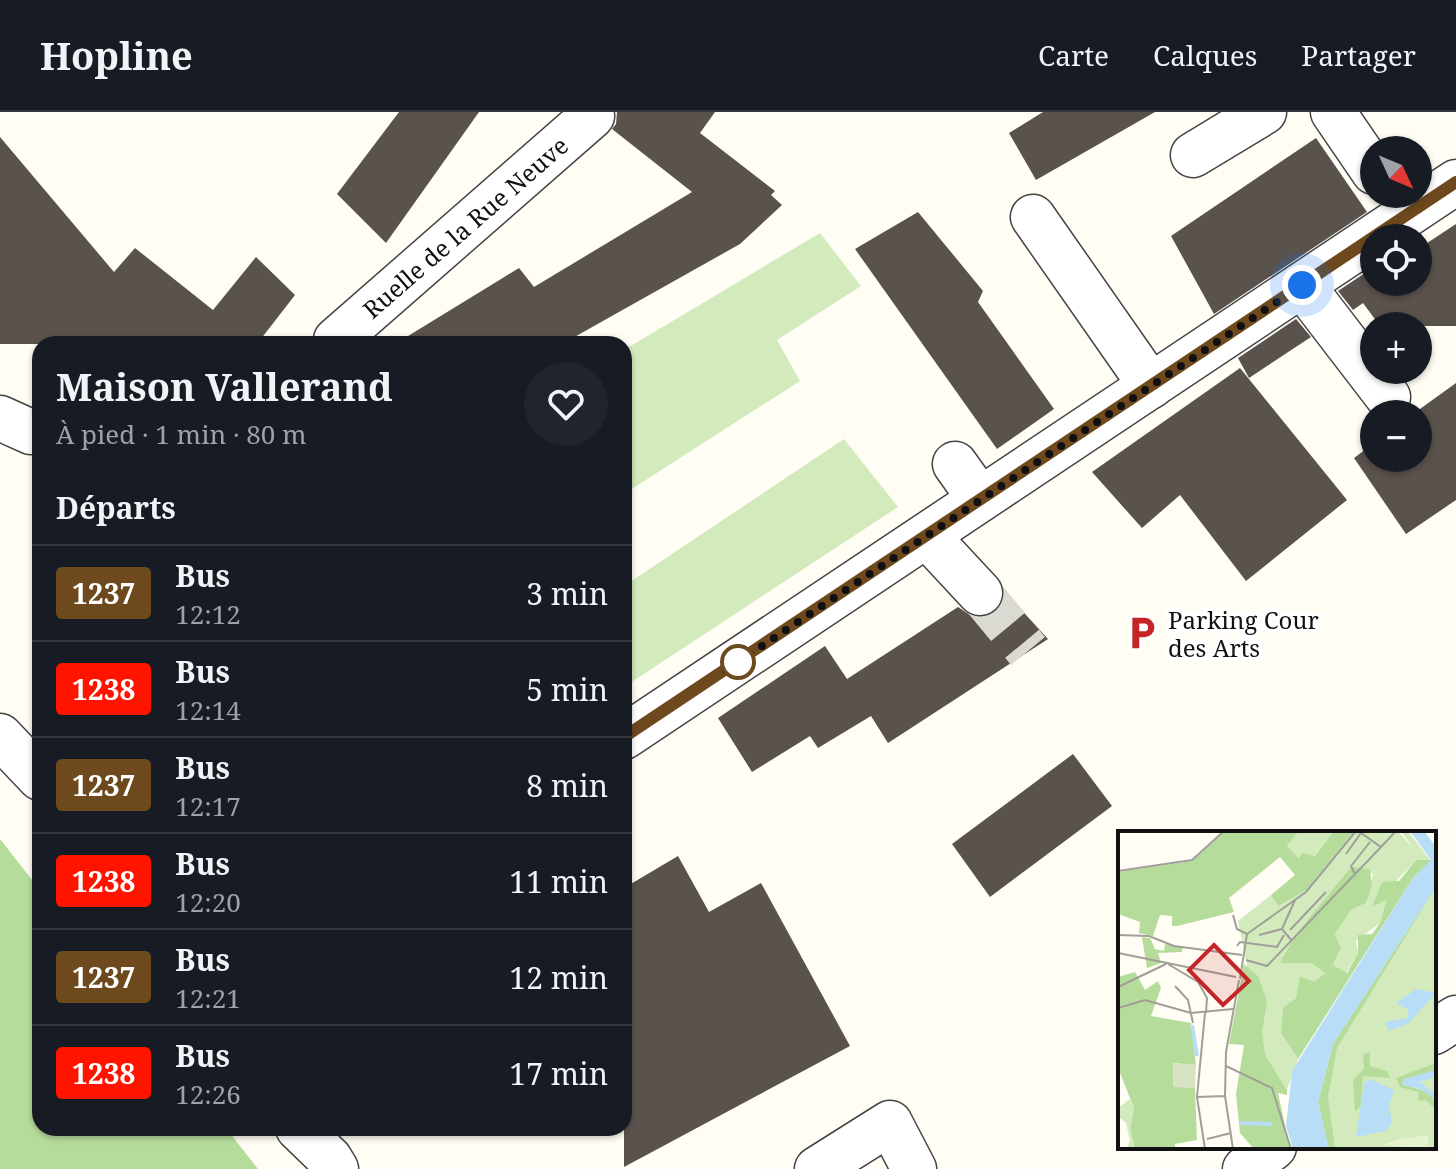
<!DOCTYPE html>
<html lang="fr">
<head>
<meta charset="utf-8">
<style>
  body { margin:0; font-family:"Noto Serif",serif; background:#20242c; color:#f1f3f6; height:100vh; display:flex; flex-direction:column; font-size:30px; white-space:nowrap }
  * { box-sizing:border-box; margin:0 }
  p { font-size:26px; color:#9ea1a6 }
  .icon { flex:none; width:44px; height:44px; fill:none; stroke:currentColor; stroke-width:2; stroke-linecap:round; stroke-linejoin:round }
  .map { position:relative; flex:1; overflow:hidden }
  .panel { position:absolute; left:32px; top:224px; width:600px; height:800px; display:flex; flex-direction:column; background:#171b24; border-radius:24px; box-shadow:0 2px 6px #0004 }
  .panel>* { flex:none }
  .badge { padding:0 16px; border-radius:6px; font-size:28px; line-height:52px }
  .needle { width:52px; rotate:134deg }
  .fabs { position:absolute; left:1360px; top:24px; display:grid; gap:16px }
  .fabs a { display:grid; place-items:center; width:72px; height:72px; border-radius:50%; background:#171b24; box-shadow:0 2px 6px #0004; font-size:40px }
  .you { position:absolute; width:40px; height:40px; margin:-20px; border:6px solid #fff; border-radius:50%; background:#1a73e8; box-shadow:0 0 0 12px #1a73e833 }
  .map>.badge { position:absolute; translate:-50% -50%; box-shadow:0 0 0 4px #fff }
  h2 { padding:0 24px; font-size:30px; line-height:72px }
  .round { display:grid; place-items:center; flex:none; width:84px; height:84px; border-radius:42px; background:#20242c }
  .headline { display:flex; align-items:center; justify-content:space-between; height:136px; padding:0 24px }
  h1 { font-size:38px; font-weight:700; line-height:60px }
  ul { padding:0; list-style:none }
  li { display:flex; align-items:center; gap:24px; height:96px; padding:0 24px; border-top:2px solid #363941 }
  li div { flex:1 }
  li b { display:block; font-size:30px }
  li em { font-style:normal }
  li .badge { min-width:88px; font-weight:700; text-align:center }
  header { display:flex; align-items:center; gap:48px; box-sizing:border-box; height:112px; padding:0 40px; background:#171b24; border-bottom:2px solid #363941 }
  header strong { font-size:38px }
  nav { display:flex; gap:44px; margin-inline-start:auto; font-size:28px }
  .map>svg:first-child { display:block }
  .green { fill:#d3ebbc }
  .forest { fill:#b6dc9b }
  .building { fill:#5a524d }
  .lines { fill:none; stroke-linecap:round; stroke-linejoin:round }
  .minor-tunnel { stroke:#dbdad2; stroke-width:44; stroke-dasharray:44 22; stroke-linecap:butt }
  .minor-casing { stroke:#444; stroke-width:47 }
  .minor { stroke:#fff; stroke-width:44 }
  .line-casing { stroke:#fff; stroke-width:18 }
  .line { stroke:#6e491e; stroke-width:12 }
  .walk { stroke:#111; stroke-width:8; stroke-dasharray:0 14.4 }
  .stop-dot { fill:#fff; stroke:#6e491e; stroke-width:4 }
  .labels { text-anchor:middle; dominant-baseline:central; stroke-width:8; stroke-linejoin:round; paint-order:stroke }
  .street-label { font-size:24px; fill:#111; stroke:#fff }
  .poi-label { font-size:24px; fill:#111; stroke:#fff; text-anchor:start }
  .inset-river { fill:none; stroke:#b8ddf7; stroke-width:4 }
  .inset-road { fill:none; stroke:#a09f99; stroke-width:2 }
  .view { fill:#c42527; fill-opacity:0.15; stroke:#c42527; stroke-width:4 }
  .inset-edge { fill:none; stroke:#111; stroke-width:4 }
</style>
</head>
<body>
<header>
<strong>Hopline</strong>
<nav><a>Carte</a><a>Calques</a><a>Partager</a></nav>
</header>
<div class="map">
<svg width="1456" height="1057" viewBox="0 0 1456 1057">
  <rect width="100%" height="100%" fill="#fffdf4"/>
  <!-- green -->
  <g class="green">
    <path d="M820,121l41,53 -84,54 23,41 -176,113v-144z"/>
    <path d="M844,327l54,68 -274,180v-101z"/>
  </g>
  <!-- forest -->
  <path class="forest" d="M0,727l40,51v238h186l32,41h-258z"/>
  <!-- building -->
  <g class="building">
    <path d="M399,0h80l-93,131 -49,-49z"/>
    <path d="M617,0h98l-15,21 75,58 -4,4 11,10 -42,39 -178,100h-167l124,-76 15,19 158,-95 -80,-63 4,-5z"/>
    <path d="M1043,0h112l-119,68 -27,-47z"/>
    <path d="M0,25l114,135 21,-24 78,62 43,-53 39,38 -38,49h-257z"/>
    <path d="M1316,26l51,74 -153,102 -43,-78z"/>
    <path d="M918,100l65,79 -5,11 76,107 -57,40 -142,-200z"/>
    <path d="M1456,112v102h-76l-17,-23 -10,7 -15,-19 36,-24v15h44v-33z"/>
    <path d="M1296,207l15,18 -62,41 -11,-20z"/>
    <path d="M1240,256l107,132 -101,81 -66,-86 -38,33 -50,-56z"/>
    <path d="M1456,271v117l-50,34 -52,-76 20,-15v15h44v-44h-5z"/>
    <path d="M1004,479l44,48 -160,104 -17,-27 -53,32 -8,-12 -58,36 -34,-54 107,-72 22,33 111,-72 15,10h13l10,-5 8,-11z"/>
    <path d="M1073,642l39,52 -122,91 -38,-53z"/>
    <path d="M678,744l31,56 52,-29 89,163 -226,121v-279z"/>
  </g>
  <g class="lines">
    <!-- minor-tunnel -->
    <path class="minor-tunnel" d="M980,481l48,58"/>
    <!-- minor casing -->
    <g class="minor-casing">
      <g id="minor">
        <path d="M1333,0l41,60"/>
        <path d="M1193,43l71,-43"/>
        <path d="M1033,105l118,169"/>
        <path d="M1302,173l86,112"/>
        <path d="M336,228l256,-224 -3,-4"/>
        <path d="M0,306l31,14"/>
        <path d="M955,352l25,35"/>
        <path d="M927,424l53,57"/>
        <path d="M0,624l40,42"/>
        <path d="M624,625l832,-555"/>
        <path d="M1434,920l22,-14"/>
        <path d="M298,1016l32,31 6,10"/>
        <path d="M817,1057l73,-46 24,46"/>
        <path d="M1245,1057l29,-22"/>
      </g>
    </g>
    <!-- minor -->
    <use href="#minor" class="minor"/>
  </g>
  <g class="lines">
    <!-- line casing -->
    <g class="line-casing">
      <path id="line" d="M624,625l832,-555"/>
    </g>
    <!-- line -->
    <use href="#line" class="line"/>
    <!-- walk -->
    <path class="walk" d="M738,550l-12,8 576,-385"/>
  </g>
  <!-- icons -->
  <defs>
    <g id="parking-bare" transform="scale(2.76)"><path d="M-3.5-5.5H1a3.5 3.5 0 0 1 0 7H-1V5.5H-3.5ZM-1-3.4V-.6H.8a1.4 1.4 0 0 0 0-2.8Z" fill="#c42527" stroke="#fff" stroke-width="2.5" paint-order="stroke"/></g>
  </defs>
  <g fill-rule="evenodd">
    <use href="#parking-bare" x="1142" y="521"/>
  </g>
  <!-- markers -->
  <circle class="stop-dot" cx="738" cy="550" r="16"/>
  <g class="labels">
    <!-- street labels -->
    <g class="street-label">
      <text transform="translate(465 115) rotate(-41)">Ruelle de la Rue Neuve</text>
    </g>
    <!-- poi labels -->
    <g class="poi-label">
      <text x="1168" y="507">Parking Cour<tspan x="1168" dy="28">des Arts</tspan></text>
    </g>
  </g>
  <!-- overview -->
  <g transform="translate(1118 719)">
    <rect width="318" height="318" fill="#fffdf4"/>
    <path d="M181,0h35l-19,25 -16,2 -12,-12zM236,0h44l15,17 -12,-17h7l22,29h-14l-43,46 15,-8 -8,25 -24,18 2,12 -12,20 -13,-8 8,-17 -6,-14 16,-24 15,-7 7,-29 -22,-7 -55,67 -15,29h30l14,10 -42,36 -2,24 17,26 -11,31 -22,-36 -27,-133 33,-26 7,11zM318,56v262h-107l-11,-35 15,-70zM12,268l4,9 -4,20 5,21h-9l4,-8 -4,-18 -8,-7v-8z" fill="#d3ebbc"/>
    <path d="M107,0h74l-12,15 12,12 3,-5 13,3 19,-25h20l-48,59 -28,16 -7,-11 24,-20 -15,-18 -51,41 5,14 -57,14h-5v-10l-12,-1 -7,21 -14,-3 1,-11 -22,-8v-42l74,-11zM298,29h16l-19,18 -115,181 -17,-26 2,-25 13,-10 4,-22 14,6 11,-9 -14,-10h-31l16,-29 55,-67 19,2 2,17 -6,17 -15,7 -16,24 6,14 -8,17 14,8 11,-20v-18l14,-1 8,-11 7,-24 -15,8 10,-25 17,-1zM318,56l-99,161 -9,49 7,52h-6l-11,-47 15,-58zM24,106l8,1 5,11 9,2 1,-7 18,3 -1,5 -24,1 3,10 -14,5zM126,133l14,12 9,25 -5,31 3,22 22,36v5l-9,-2 12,56h-36l-14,-16 -4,-39 8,-49 -15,-1zM17,141l10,18 13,-9 3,7 -10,28 40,7 5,42 -23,-2v23l22,2 2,52 -22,4v5h-40l-5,-21 4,-20 -16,-40v-91zM252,221v14l17,5 3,7 -27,-2 -2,30 -6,6 -2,-32 11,-11 -1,-15zM318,232v7l-34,14 24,8 10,8v10l-10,-10 -7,1 -1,-9 -18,-5 -4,-9z" fill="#b6dc9b"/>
    <path d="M55,232l23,2 -1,23 -22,-1z" fill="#d8e3c3"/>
    <path d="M311,304l-2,14 -45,-4 18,-6z" fill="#e4f2ce"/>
    <path d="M292,0h14l12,16v40l-103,157 -15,58 11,47h-36l-7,-23 6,-55 121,-193 18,-18zM298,158l20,4 -27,30 -20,8 -4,-9 23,-4v-8l-12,-7zM318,239v7l-17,5 17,12v6l-15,-11 -19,-4 2,-6zM252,248l24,11 -5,15 3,18 -7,8 -29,6 8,-54z" fill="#b8ddf7"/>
    <path class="inset-river" d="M74,194l5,31M121,292l33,1"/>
    <path class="inset-road" d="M228,23l15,-21 20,14 15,-16M0,40l74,-11 32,-29M237,43l-4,-8 19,-24M115,84l4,14 10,5M164,98l13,-29M172,99l36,-38M0,104l31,1 25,10 68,9M141,104l23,-6 10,12M119,115l3,-4 37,5 7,-12M0,122l118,24M128,129l21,6 114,-119M50,133l30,18 9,16 -1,15M122,148l7,-45 59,-42 50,-61M57,155l13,14 5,23M0,156l48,-23M0,177l27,-8 46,13 42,-4M87,182l-8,84 8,52M108,235l46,22 19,61M79,266l28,-1M89,308l24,-6M115,318l-8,-53 1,-44 13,-72"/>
    <path class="view" d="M96,114l35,36 -26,24 -34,-35z"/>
    <rect width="318" height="318" class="inset-edge"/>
  </g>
</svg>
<div class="fabs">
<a><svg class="needle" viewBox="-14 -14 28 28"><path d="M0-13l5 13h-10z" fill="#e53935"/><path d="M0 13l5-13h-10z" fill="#9ea1a6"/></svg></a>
<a><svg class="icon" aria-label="locate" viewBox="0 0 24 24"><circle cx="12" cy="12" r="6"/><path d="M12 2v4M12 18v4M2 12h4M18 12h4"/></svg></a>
<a>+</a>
<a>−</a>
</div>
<div class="you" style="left:1302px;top:173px"></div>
<section class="panel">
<div class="headline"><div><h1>Maison Vallerand</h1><p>À pied · 1 min · 80 m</p></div><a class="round"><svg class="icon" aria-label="heart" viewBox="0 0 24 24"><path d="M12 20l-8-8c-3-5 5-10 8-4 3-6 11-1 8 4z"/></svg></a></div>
<h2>Départs</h2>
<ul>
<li><span class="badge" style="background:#6e491e;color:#fff">1237</span><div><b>Bus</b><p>12:12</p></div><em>3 min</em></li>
<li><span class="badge" style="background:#ff1400;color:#fff">1238</span><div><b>Bus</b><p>12:14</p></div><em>5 min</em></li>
<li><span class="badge" style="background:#6e491e;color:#fff">1237</span><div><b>Bus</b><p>12:17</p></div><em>8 min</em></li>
<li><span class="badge" style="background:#ff1400;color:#fff">1238</span><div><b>Bus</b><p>12:20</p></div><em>11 min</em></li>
<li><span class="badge" style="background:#6e491e;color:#fff">1237</span><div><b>Bus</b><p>12:21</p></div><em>12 min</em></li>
<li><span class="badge" style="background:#ff1400;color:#fff">1238</span><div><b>Bus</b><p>12:26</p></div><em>17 min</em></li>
</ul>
</section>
</div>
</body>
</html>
